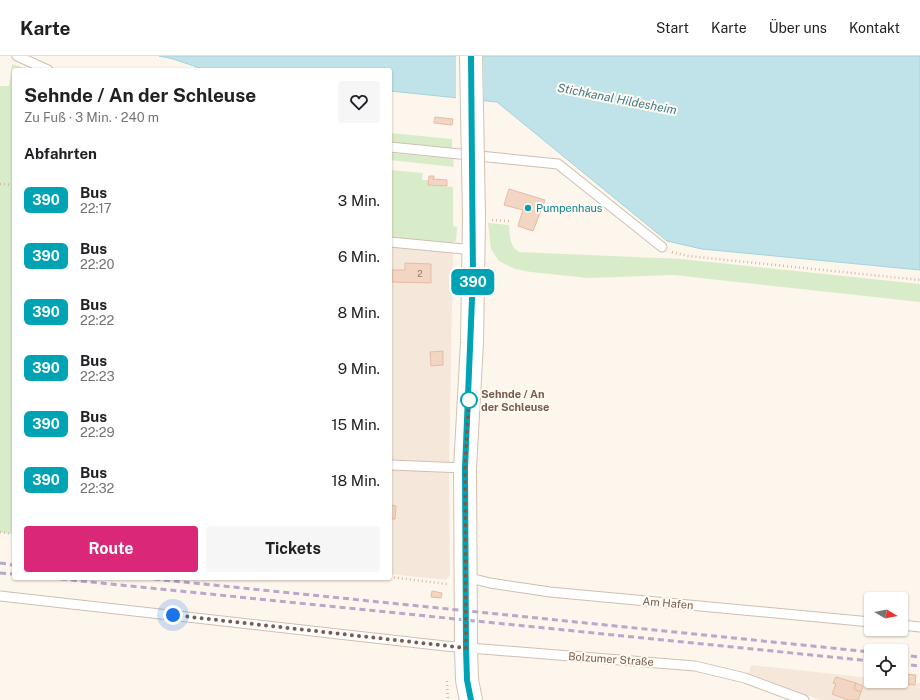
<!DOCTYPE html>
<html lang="de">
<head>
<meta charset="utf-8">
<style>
  body { margin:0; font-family:"Public Sans",sans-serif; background:#f6f6f6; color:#202124; height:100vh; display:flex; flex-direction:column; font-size:15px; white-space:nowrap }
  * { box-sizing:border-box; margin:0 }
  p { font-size:13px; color:#757577 }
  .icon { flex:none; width:22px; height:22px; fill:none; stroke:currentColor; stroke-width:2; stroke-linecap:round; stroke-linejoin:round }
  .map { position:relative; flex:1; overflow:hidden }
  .panel { position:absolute; left:12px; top:12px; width:380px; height:512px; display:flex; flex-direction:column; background:#fff; border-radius:4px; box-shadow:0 1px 3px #0004 }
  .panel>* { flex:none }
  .badge { padding:0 8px; border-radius:6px; font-size:14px; line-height:26px }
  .needle { width:26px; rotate:100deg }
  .controls { position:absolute; left:864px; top:536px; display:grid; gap:8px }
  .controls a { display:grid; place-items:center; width:44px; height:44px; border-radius:4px; background:#fff; box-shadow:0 1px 3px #0004; font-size:20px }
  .you { position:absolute; width:20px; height:20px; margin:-10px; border:3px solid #fff; border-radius:50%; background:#1a73e8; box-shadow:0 0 0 6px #1a73e833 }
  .map>.badge { position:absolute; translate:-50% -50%; box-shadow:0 0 0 2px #fff }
  h2 { padding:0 12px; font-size:15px; line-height:36px }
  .round { display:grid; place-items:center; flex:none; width:42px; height:42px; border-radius:4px; background:#f6f6f6 }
  .overview { display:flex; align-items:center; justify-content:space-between; height:68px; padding:0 12px }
  h1 { font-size:19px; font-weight:700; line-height:30px }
  .cta { display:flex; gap:8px; margin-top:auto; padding:8px 12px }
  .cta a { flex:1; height:46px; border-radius:4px; background:#db2777; color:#fff; font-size:16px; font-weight:700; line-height:46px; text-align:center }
  .cta a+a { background:#f6f6f6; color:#202124 }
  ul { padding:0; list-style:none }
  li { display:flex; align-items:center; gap:12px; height:56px; padding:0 12px }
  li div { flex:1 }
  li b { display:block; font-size:15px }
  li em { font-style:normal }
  li .badge { min-width:44px; font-weight:700; text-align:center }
  header { display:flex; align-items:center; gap:24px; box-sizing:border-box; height:56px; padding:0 20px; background:#fff; border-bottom:1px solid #e0e0e0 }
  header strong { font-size:19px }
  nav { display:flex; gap:22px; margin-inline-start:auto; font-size:14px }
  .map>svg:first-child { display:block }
  .residential { fill:#f5e8da }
  .green { fill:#d8ecc9 }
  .water { fill:#bfe3e8; stroke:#a5d3da }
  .pier { fill:#fdf6ec }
  .building { fill:#f3d5c3; stroke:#e6bba3 }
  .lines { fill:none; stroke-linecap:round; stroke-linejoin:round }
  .service-casing { stroke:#d1beb0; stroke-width:11 }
  .secondary-casing { stroke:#d6c0b0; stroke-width:24 }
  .path { stroke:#d9b8a5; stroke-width:2.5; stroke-dasharray:1 3; stroke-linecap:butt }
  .service { stroke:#fff; stroke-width:9 }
  .secondary { stroke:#fff; stroke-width:22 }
  .rail { stroke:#b9a8c9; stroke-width:3; stroke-dasharray:6 4; stroke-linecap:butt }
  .secondary-bridge-casing { stroke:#d6c0b0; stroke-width:24; stroke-linecap:butt }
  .secondary-bridge { stroke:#fff; stroke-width:22 }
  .line-casing { stroke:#fff; stroke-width:9 }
  .line { stroke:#00a3b4; stroke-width:6 }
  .walk { stroke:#7a5c4d; stroke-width:4; stroke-dasharray:0 7.2 }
  .culture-dot { fill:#0f9aa8; stroke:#fffaf3; stroke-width:1.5 }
  .stop-dot { fill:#fff; stroke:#00a3b4; stroke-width:2 }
  .labels { text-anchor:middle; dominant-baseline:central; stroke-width:4; stroke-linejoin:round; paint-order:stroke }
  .number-label { font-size:9px; fill:#987a6a }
  .culture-label { font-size:11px; fill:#0d838f; stroke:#fffaf3; text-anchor:start }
  .stop-label { font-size:11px; font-weight:bold; fill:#7a5c4d; stroke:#fffaf3; text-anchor:start }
  .street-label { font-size:11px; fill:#7a5c4d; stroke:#fffaf3 }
  .water-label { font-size:12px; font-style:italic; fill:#437c86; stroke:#fffaf3 }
</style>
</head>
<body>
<header>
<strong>Karte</strong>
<nav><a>Start</a><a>Karte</a><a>Über uns</a><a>Kontakt</a></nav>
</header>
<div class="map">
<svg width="920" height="644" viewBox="0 0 920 644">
  <rect width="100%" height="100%" fill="#fdf6ec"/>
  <!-- residential -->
  <g class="residential">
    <path d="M390,190l63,7 -4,219 1,104 -5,4 -55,-6z"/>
    <path d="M751,609l120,13v3h28l10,4 11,-2v17h-100l-71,-27z"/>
  </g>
  <!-- green -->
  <g class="green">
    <path d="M12,8l18,6h-16v464l-14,-2v-446h9z"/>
    <path d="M390,77l62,6v9l-62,-6z"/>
    <path d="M390,97l63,6 1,8 -64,-7z"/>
    <path d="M390,114l33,3 -1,7h6v5l25,2v39l4,1 -1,14 -7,2 -59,-6z"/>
    <path d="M488,167l21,2c1,10 0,21 10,27l162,7 239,25v18l-246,-27 -86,3 -57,-6 -16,-3 -16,-8 -8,-12z"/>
  </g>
  <!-- water -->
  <path class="water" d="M159,0h761v214l-218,-21 -35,-8 -170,-139 -107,-11v-21h-184l-33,-11z"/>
  <!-- pier -->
  <path class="pier" d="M456,0h27l1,47 -28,-3z"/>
  <!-- building -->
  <g class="building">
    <path d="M435,61l18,2 -1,6 -18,-2z"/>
    <path d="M429,120h5l-1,3 14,1v6l-19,-1z"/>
    <path d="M509,133l36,11 -12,31 -15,-5 5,-16 -19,-5z"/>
    <path d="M405,207l26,1v19l-39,-1v-12h13z"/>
    <path d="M443,295v14l-12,1 -1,-14z"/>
    <path d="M390,449l6,1 -1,13h-5z"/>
    <path d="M432,535l10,2 -1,5 -10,-1z"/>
    <path d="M905,618l11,1 -1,10 -11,-1z"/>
    <path d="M836,621l20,6 -2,6 7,3 -3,8h-10l-16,-6 4,-10 -3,-1z"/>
    <path d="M856,627l7,3 -2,6 -7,-3z"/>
  </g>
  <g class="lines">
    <!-- service casing -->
    <g class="service-casing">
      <g id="service">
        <path d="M17,0l31,14"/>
        <path d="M390,91l168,17 104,83"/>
        <path d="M390,186l84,8"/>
        <path d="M390,409l75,3"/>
        <path d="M466,521l24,6 60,9 321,30"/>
        <path d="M0,540l445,50 250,20 50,12 59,22"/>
        <path d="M901,569l19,2"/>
      </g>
    </g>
    <!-- secondary casing -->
    <g class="secondary-casing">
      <path id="secondary" d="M471,644l-4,-20 -1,-32 -1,-180 7,-125 2,-126"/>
    </g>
    <!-- path -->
    <g class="path">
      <path d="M0,128l14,1"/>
      <path d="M492,164l18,1"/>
      <path d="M672,196l16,4 232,24"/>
      <path d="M0,476l14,2"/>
      <path d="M390,521l57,7"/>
      <path d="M447,625l1,19"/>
    </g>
    <!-- service -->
    <use href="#service" class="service"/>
    <!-- secondary -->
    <use href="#secondary" class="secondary"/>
    <!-- rail -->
    <g class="rail">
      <path d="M0,507l14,2"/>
      <path d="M0,517l14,1"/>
      <path d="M51,522l820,83"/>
      <path d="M144,522l727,74"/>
      <path d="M901,599l19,2"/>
      <path d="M901,608l19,2"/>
    </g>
    <!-- secondary-bridge casing -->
    <g class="secondary-bridge-casing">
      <path id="secondary-bridge" d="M471,0l3,161"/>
    </g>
    <!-- secondary-bridge -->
    <use href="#secondary-bridge" class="secondary-bridge"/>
  </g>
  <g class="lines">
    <!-- line casing -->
    <g class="line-casing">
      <path id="line" d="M471,644l-4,-20 -1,-32 -1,-180 8,-193 -2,-219"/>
    </g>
    <!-- line -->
    <use href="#line" class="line"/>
    <!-- walk -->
    <path class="walk" d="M173,559l293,33 -1,-180 4,-68"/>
  </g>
  <!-- markers -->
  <circle class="culture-dot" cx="528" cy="152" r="4"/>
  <circle class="stop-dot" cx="469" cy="344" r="8"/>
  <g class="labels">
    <!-- number labels -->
    <g class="number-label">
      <text x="420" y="217">2</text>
    </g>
    <!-- culture labels -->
    <g class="culture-label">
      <text x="536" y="152">Pumpenhaus</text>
    </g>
    <!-- stop labels -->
    <g class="stop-label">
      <text x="481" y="338">Sehnde / An<tspan x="481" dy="13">der Schleuse</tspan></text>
    </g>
    <!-- street labels -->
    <g class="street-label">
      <text transform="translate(668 547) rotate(5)">Am Hafen</text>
      <text transform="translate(611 603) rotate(4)">Bolzumer Straße</text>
    </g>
    <!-- water labels -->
    <g class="water-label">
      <text transform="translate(617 43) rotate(11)">Stichkanal Hildesheim</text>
    </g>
  </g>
</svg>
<div class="controls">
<a><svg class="needle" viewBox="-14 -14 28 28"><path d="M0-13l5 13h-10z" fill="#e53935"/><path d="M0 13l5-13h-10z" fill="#757577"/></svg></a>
<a><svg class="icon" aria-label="locate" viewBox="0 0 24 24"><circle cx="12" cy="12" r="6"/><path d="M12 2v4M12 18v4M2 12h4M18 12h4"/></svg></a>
</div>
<div class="you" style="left:173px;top:559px"></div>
<b class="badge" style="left:473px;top:226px;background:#00a3b4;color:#fff">390</b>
<section class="panel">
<div class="overview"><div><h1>Sehnde / An der Schleuse</h1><p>Zu Fuß · 3 Min. · 240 m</p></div><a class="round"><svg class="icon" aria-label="heart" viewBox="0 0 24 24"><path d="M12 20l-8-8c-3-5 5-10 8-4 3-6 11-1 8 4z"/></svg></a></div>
<h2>Abfahrten</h2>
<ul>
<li><span class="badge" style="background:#00a3b4;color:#fff">390</span><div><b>Bus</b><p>22:17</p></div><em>3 Min.</em></li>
<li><span class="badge" style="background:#00a3b4;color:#fff">390</span><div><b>Bus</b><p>22:20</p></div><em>6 Min.</em></li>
<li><span class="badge" style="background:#00a3b4;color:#fff">390</span><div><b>Bus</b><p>22:22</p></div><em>8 Min.</em></li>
<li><span class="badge" style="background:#00a3b4;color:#fff">390</span><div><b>Bus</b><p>22:23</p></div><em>9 Min.</em></li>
<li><span class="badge" style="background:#00a3b4;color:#fff">390</span><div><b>Bus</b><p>22:29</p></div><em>15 Min.</em></li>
<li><span class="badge" style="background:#00a3b4;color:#fff">390</span><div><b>Bus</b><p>22:32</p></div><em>18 Min.</em></li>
</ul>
<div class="cta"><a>Route</a><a>Tickets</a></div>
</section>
</div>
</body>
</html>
